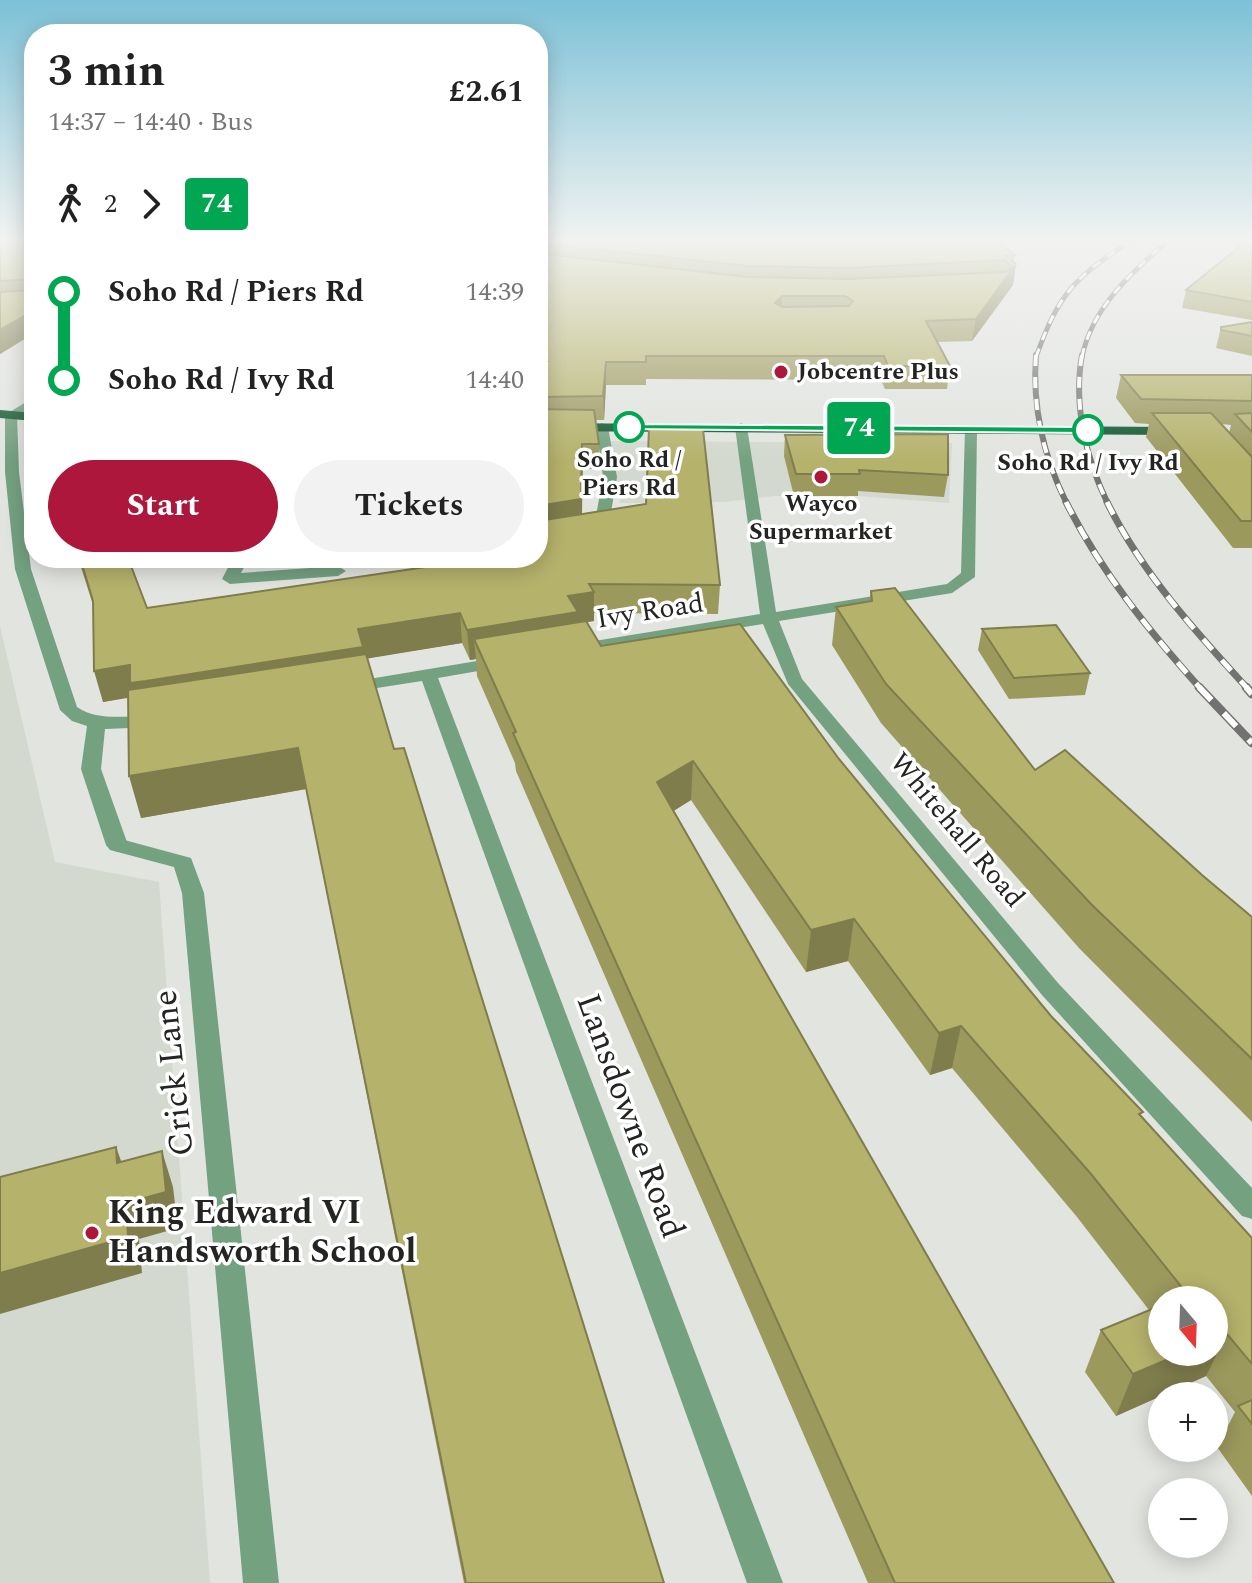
<!DOCTYPE html>
<html lang="en">
<head>
<meta charset="utf-8">
<style>
  body { margin:0; font-family:Spectral,serif; background:#f2f2f2; color:#222; height:100vh; display:flex; flex-direction:column; font-size:30px; white-space:nowrap }
  * { box-sizing:border-box; margin:0 }
  p { font-size:26px; color:#767676 }
  .icon { flex:none; width:44px; height:44px; fill:none; stroke:currentColor; stroke-width:2; stroke-linecap:round; stroke-linejoin:round }
  .map { position:relative; flex:1; overflow:hidden }
  .side { position:absolute; left:24px; top:24px; width:524px; height:544px; display:flex; flex-direction:column; background:#fff; border-radius:32px; box-shadow:0 4px 20px #0003 }
  .side>* { flex:none }
  .badge { padding:0 16px; border-radius:6px; font-size:28px; line-height:52px }
  .needle { width:52px; rotate:161deg }
  .controls { position:absolute; left:1148px; top:1286px; display:grid; gap:16px }
  .controls a { display:grid; place-items:center; width:80px; height:80px; border-radius:50%; background:#fff; box-shadow:0 4px 20px #0003; font-size:40px }
  .map>.badge { position:absolute; translate:-50% -50%; box-shadow:0 0 0 4px #fff }
  .legs { display:flex; align-items:center; gap:12px; height:88px; padding:0 24px; font-size:26px }
  .legs p { margin-inline-start:auto }
  .head { display:flex; align-items:center; justify-content:space-between; height:136px; padding:0 24px }
  h1 { font-size:44px; font-weight:700; line-height:60px }
  .cta { display:flex; gap:16px; margin-top:auto; padding:16px 24px }
  .cta a { flex:1; height:92px; border-radius:48px; background:#ac173b; color:#fff; font-size:32px; font-weight:700; line-height:92px; text-align:center }
  .cta a+a { background:#f2f2f2; color:#222 }
  ul { padding:0 24px; list-style:none }
  li { display:flex; align-items:center; gap:28px; height:88px; font-size:30px }
  li i { display:grid; place-items:center; width:12px; height:100%; margin:0 10px; background:currentColor }
  li i::after { content:''; width:20px; height:20px; margin:-10px; border:6px solid; border-radius:50%; background:#fff }
  li p { margin-inline-start:auto }
  li:first-child i { background:linear-gradient(#0000 50%,currentColor 0) }
  li:last-child i { background:linear-gradient(currentColor 50%,#0000 0) }
  .map>svg:first-child { display:block }
  .built { fill:#d3d9ce }
  .lines { fill:none; stroke-linecap:round; stroke-linejoin:round }
  .service { fill:#74a180; fill-rule:evenodd }
  .minor { fill:#74a180; fill-rule:evenodd }
  .tertiary { fill:#74a180; fill-rule:evenodd }
  .trunk { fill:#0e562d; fill-rule:evenodd }
  .rail-far3-casing { stroke:#727370; stroke-width:5 }
  .rail-far2-casing { stroke:#727370; stroke-width:6 }
  .rail-far1-casing { stroke:#727370; stroke-width:7 }
  .rail-casing { stroke:#727370; stroke-width:9 }
  .rail-far3 { stroke:#fff; stroke-width:3; stroke-dasharray:9; stroke-linecap:butt }
  .rail-far2 { stroke:#fff; stroke-width:4; stroke-dasharray:11; stroke-linecap:butt }
  .rail-far1 { stroke:#fff; stroke-width:5; stroke-dasharray:14; stroke-linecap:butt }
  .rail { stroke:#fff; stroke-width:6; stroke-dasharray:18; stroke-linecap:butt }
  .wall { fill:#9c995d; fill-rule:evenodd }
  .shaded-wall { fill:#7f7d4c }
  .building { fill:#b5b26c; stroke:#7f7d4c; stroke-width:2; fill-rule:evenodd }
  .line-1 { fill:#00a651; stroke:#fff; stroke-width:2 }
  .poi-dot { fill:#ac173b; stroke:#fff; stroke-width:3 }
  .stop-1-dot { fill:#fff; stroke:#00a651; stroke-width:4 }
  .labels { text-anchor:middle; dominant-baseline:central; stroke-width:7; stroke-linejoin:round; paint-order:stroke }
  .far-poi-label { font-size:24px; font-weight:bold; fill:#242523; stroke:#fff; text-anchor:start }
  .far-stop-label { font-size:24px; font-weight:bold; fill:#242523; stroke:#fff }
  .street-label { font-size:28px; fill:#242523; stroke:#fff }
  .near-street-label { font-size:34px; fill:#242523; stroke:#fff }
  .near-poi-label { font-size:34px; font-weight:bold; fill:#242523; stroke:#fff; text-anchor:start }
</style>
</head>
<body>
<div class="map">
<svg width="1252" height="1583" viewBox="0 0 1252 1583">
  <rect width="100%" height="100%" fill="#e2e4e0"/>
  <!-- built -->
  <g class="built">
    <path d="M609,441l343,2 -3,60 -91,-7h-84l-49,6 -105,1z"/>
    <path d="M0,626l55,236 104,20 51,701h-210z"/>
  </g>
  <g class="lines">
    <!-- service -->
    <g class="service">
      <path d="M602,423l6,4 9,50 -9,53 -14,5 -7,-4 7,-4 9,-50 -7,-50z"/>
      <path d="M233,558h16l-8,15 97,-7 8,5 -8,5 -108,8 -8,-5z"/>
      <path d="M117,838l74,20 13,35 75,690h-36l-61,-690 -8,-26 -64,-17 -4,-5 4,-5z"/>
    </g>
    <!-- minor -->
    <g class="minor">
      <path d="M11,411l6,4 2,57 12,97 46,138c28,20 73,1 86,14l-9,6 -49,2 -4,40 27,76 -11,7 -11,-7 -25,-76 6,-43 -15,-5 -12,-11 -45,-141 -10,-97v-57z"/>
      <path d="M741,423l6,4 29,185 171,-28 14,-11 4,-144 6,-4 6,4 -2,148 -23,16 -173,28 23,58 256,304 194,205v31l-10,-3 -200,-221 -254,-311 -25,-60 -187,30 -9,-5 9,-5 184,-30 -25,-187z"/>
      <path d="M501,657l6,1 3,4 -3,4 -69,12 345,905h-36l-325,-902 -71,11 -9,-5 9,-5z"/>
    </g>
    <!-- tertiary -->
    <path class="tertiary" d="M34,397v9l-19,12 -10,-3z"/>
    <!-- trunk -->
    <g class="trunk">
      <path d="M0,410l34,3v8l-34,-3z"/>
      <path d="M538,423l639,4 7,4 -7,4 -639,-4z"/>
    </g>
    <!-- rail-far3 casing -->
    <g class="rail-far3-casing">
      <g id="rail-far3">
        <path d="M1036,357c23,-65 40,-81 98,-118"/>
        <path d="M1082,357c10,-50 51,-86 88,-118"/>
      </g>
    </g>
    <!-- rail-far2 casing -->
    <g class="rail-far2-casing">
      <g id="rail-far2">
        <path d="M1036,355c-4,53 7,101 31,149"/>
        <path d="M1082,355c-9,50 4,104 26,149"/>
      </g>
    </g>
    <!-- rail-far1 casing -->
    <g class="rail-far1-casing">
      <g id="rail-far1">
        <path d="M1066,502c35,70 83,129 135,187"/>
        <path d="M1107,502c35,71 88,129 141,187"/>
      </g>
    </g>
    <!-- rail casing -->
    <g class="rail-casing">
      <g id="rail">
        <path d="M1199,687l53,56"/>
        <path d="M1246,687l6,7"/>
      </g>
    </g>
    <!-- rail-far3 -->
    <use href="#rail-far3" class="rail-far3"/>
    <!-- rail-far2 -->
    <use href="#rail-far2" class="rail-far2"/>
    <!-- rail-far1 -->
    <use href="#rail-far1" class="rail-far1"/>
    <!-- rail -->
    <use href="#rail" class="rail"/>
  </g>
  <!-- wall -->
  <g class="wall">
    <path d="M0,239h34v59h-2l2,8v9l-3,20 -31,19z"/>
    <path d="M538,239l477,16 -1,7 2,2 -3,21 -41,56 -35,1 13,24 -3,23h-62l-4,-9 -235,-1v6h-40l-2,35h-9l4,24v25h-16l-1,45 138,71 -2,29 -124,-1v8l-7,1 14,24 238,113 212,257 201,222v258l-35,-49 18,-35 -29,-36 -90,40 -31,-44 16,-42 48,-20 -72,-93 -125,-149 -22,7 -82,-114 -42,11 -115,-172 -18,11 441,772h-246l-352,-812 -1,-8 -38,-87 -1,-17 -6,1 -8,-17 -95,15 27,91 270,834h-200l-158,-794 -165,29 -13,-121 -25,5 -10,-97 -15,-47h50l19,50 391,-50v-184l3,-13 1,-8 -4,1zM1162,1300h52l-52,52z"/>
    <path d="M1252,239v81l-70,-12 4,-18z"/>
    <path d="M1252,322v34l-36,-8 5,-21z"/>
    <path d="M1121,375h131v173h-19l-87,-111 3,-13 -14,-1 -19,-25zM1221,424l10,1 -2,8z"/>
    <path d="M785,435l163,40 -4,22 -86,-6v5h-64l-10,-40z"/>
    <path d="M871,591l164,179 167,105 50,42v205l-173,-174 -198,-225 -49,-78 4,-38 33,-5z"/>
    <path d="M982,629l108,44 -5,22 -76,4 -31,-49z"/>
  </g>
  <!-- shaded-wall -->
  <g class="shaded-wall">
    <path d="M34,260v30l-3,-11z"/>
    <path d="M1016,264l-3,21 -41,56 4,-22z"/>
    <path d="M30,290l4,16 -3,29 -31,19v-24z"/>
    <path d="M782,296l-1,21 -6,-14z"/>
    <path d="M546,330l1,22 -9,2v-23z"/>
    <path d="M606,362v23l-2,35 -1,-24z"/>
    <path d="M582,444v82l-44,-1v-19z"/>
    <path d="M594,592v29l-120,18 2,20 -6,1 -3,-30 101,-34z"/>
    <path d="M460,613l2,30 -359,59 -9,-31z"/>
    <path d="M298,748l8,41 -165,29 -12,-42z"/>
    <path d="M693,761l-2,39 -35,22 1,-40z"/>
    <path d="M854,919l-6,42 -42,11 5,-42z"/>
    <path d="M961,1026l-9,42 -22,7 9,-42z"/>
    <path d="M116,1147l13,36 -12,-20z"/>
    <path d="M162,1151l11,36 5,41 -39,11 3,34 -142,41v-41l126,-70z"/>
    <path d="M1227,1334l-21,42 -90,40 17,-42 52,-22h29v-13z"/>
  </g>
  <!-- building -->
  <g class="building">
    <path d="M0,239h34v21l-3,19 -31,2z"/>
    <path d="M538,239h456l21,16 -9,1 10,8 -40,55 -50,2 24,45h-62l-4,-10h-238v6h-40l-3,34 -65,1v-23l2,-13h7l-6,-5 5,-26 -8,1v-78l209,24 102,2 157,-7 7,-5 -8,-7 -156,8 -102,-2 -209,-23zM782,296h63l8,5 -4,5 -66,1 -8,-4z"/>
    <path d="M1249,239h3v63l-66,-12z"/>
    <path d="M30,290l-4,25 -26,15v-38z"/>
    <path d="M1252,322v14l-31,-6v-3z"/>
    <path d="M1121,375h131v26l-111,-2z"/>
    <path d="M538,409l56,1 5,34h-17l-1,55 -43,7z"/>
    <path d="M1152,413h59l41,44v64h-11z"/>
    <path d="M1252,413v19l-17,-18z"/>
    <path d="M649,429h54l17,156 -131,-1 5,8 -26,4 10,16 -111,18 -7,-17 -102,16 5,18 -217,34 -16,2v-18l-36,6 -1,-70 -13,-43h48l19,50 340,-50h51v-8h3l-3,-29 108,-17z"/>
    <path d="M948,434v41l-89,-5 1,4h-64l-11,-39z"/>
    <path d="M895,588l140,182 30,-20 137,125 50,42v142l-161,-155 -205,-220 -50,-77 36,-6 -1,-10z"/>
    <path d="M586,621l15,25 139,-22 99,135 212,257 92,96 -4,2 113,124v126l-25,-30 -13,5v-39h-39l13,-5 -97,-121 -130,-148 -22,7 -85,-114 -43,11 -118,-169 -36,21 457,801h-219l-382,-850 3,-1 -42,-93z"/>
    <path d="M1056,625l34,48 -76,5 -32,-49z"/>
    <path d="M366,654l28,95 10,-1 260,835h-198l-168,-835 -169,28 -1,-86z"/>
    <path d="M116,1147l1,16 45,-12 4,41 -40,11 2,34 -128,36v-96z"/>
    <path d="M1162,1305v47h23l-52,22 -32,-44z"/>
    <path d="M1252,1400v24l-14,-18z"/>
  </g>
  <!-- sky -->
  <linearGradient id="sky" x2="0" y2="1"><stop stop-color="#7dc1d7"/><stop offset="0.52" stop-color="#f2f3f1"/><stop offset="1" stop-color="#f2f3f1" stop-opacity="0"/></linearGradient>
  <rect width="1252" height="461" fill="url(#sky)"/>
  <!-- line-1 -->
  <path class="line-1" d="M629,424l459,3 5,3 -5,3 -462,-4z"/>
  <!-- markers -->
  <g class="poi-dot">
    <circle cx="781" cy="372" r="8"/>
    <circle cx="821" cy="477" r="8"/>
    <circle cx="92" cy="1233" r="8"/>
  </g>
  <g class="stop-1-dot">
    <circle cx="629" cy="427" r="14"/>
    <circle cx="1088" cy="430" r="14"/>
  </g>
  <g class="labels">
    <!-- far-poi labels -->
    <g class="far-poi-label">
      <text x="797" y="372">Jobcentre Plus</text>
      <text x="821" y="504" text-anchor="middle">Wayco<tspan x="821" dy="28">Supermarket</tspan></text>
    </g>
    <!-- far-stop labels -->
    <g class="far-stop-label">
      <text x="629" y="460">Soho Rd /<tspan x="629" dy="28">Piers Rd</tspan></text>
      <text x="1088" y="463">Soho Rd / Ivy Rd</text>
    </g>
    <!-- street labels -->
    <g class="street-label">
      <text transform="translate(650 611) rotate(-9)">Ivy Road</text>
      <text transform="translate(957 830) rotate(50)">Whitehall Road</text>
    </g>
    <!-- near-street labels -->
    <g class="near-street-label">
      <text transform="translate(174 1073) rotate(-96)">Crick Lane</text>
      <text transform="translate(630 1116) rotate(70)">Lansdowne Road</text>
    </g>
    <!-- near-poi labels -->
    <g class="near-poi-label">
      <text x="108" y="1213">King Edward VI<tspan x="108" dy="39">Handsworth School</tspan></text>
    </g>
  </g>
</svg>
<div class="controls">
<a><svg class="needle" viewBox="-14 -14 28 28"><path d="M0-13l5 13h-10z" fill="#e53935"/><path d="M0 13l5-13h-10z" fill="#767676"/></svg></a>
<a>+</a>
<a>−</a>
</div>
<b class="badge" style="left:859px;top:428px;background:#00a651;color:#fff">74</b>
<section class="side">
<div class="head"><div><h1>3 min</h1><p>14:37 – 14:40 · Bus</p></div><b>£2.61</b></div>
<div class="legs"><svg class="icon" aria-label="walk" viewBox="0 0 24 24"><circle cx="13" cy="4" r="2"/><path d="M13 8l-2 6 4 7M11 14l-3 7M7 12l3-4h3l4 4"/></svg>2<svg class="icon" aria-label="forward" viewBox="0 0 24 24"><path d="M9 5l7 7-7 7"/></svg><b class="badge" style="background:#00a651;color:#fff">74</b></div>
<ul>
<li><i style="color:#00a651"></i><b>Soho Rd / Piers Rd</b><p>14:39</p></li>
<li><i style="color:#00a651"></i><b>Soho Rd / Ivy Rd</b><p>14:40</p></li>
</ul>
<div class="cta"><a>Start</a><a>Tickets</a></div>
</section>
</div>
</body>
</html>
